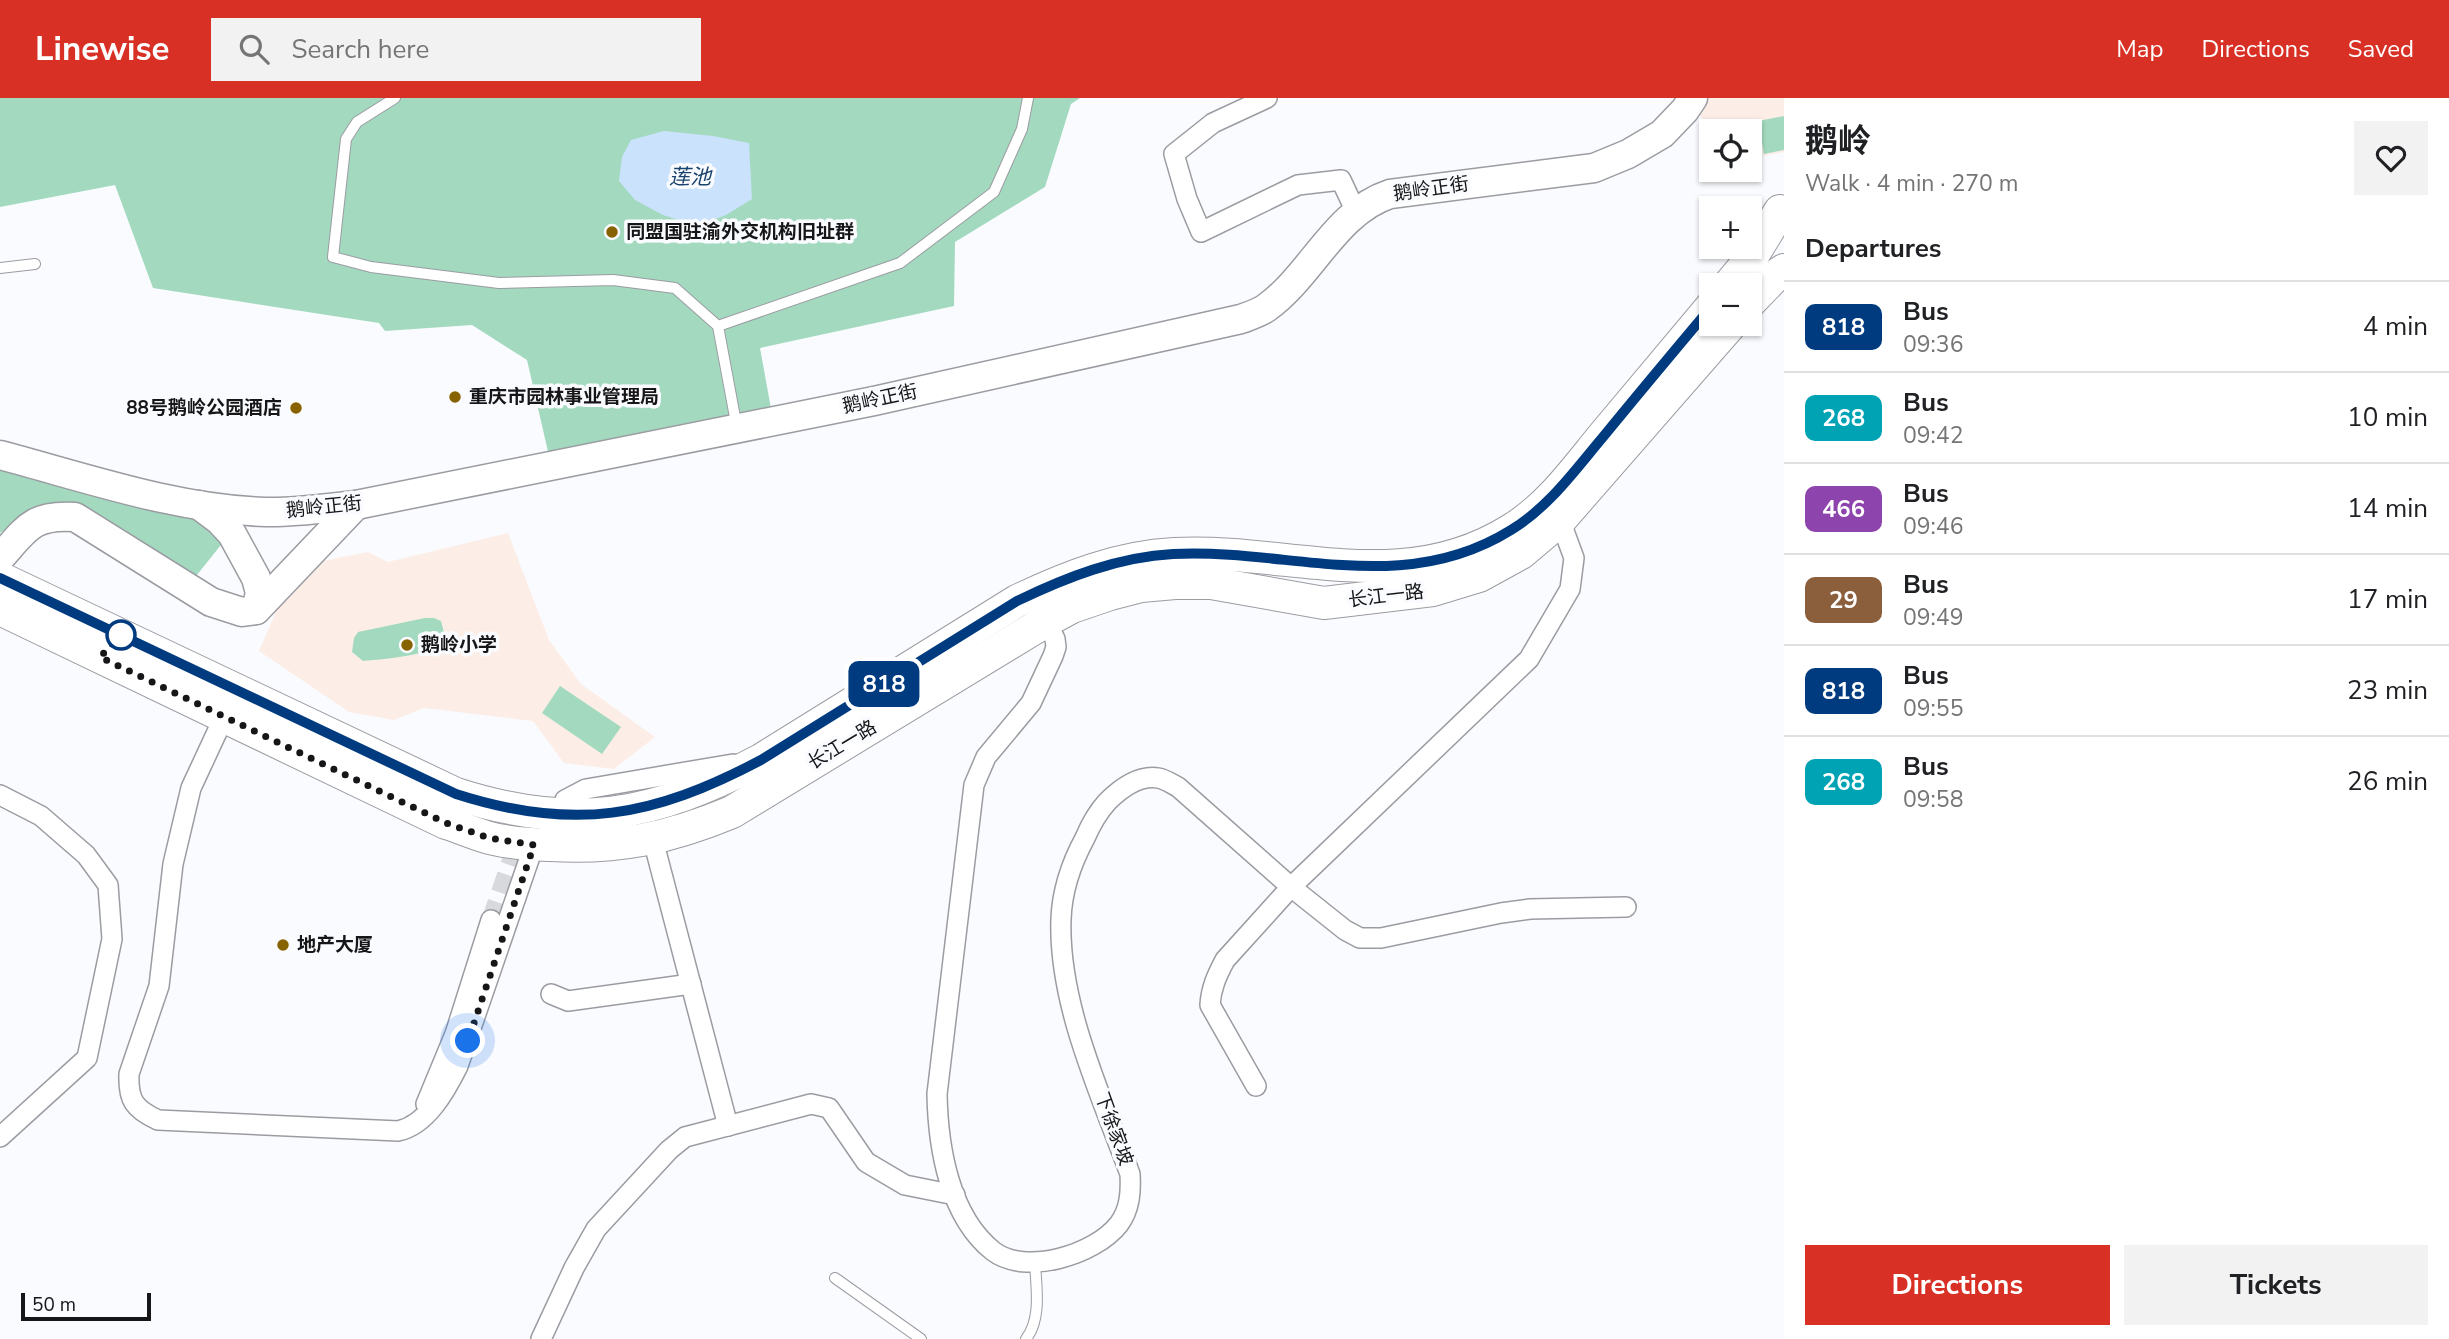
<!DOCTYPE html>
<html lang="en">
<head>
<meta charset="utf-8">
<style>
  body { margin:0; font-family:"Nunito Sans","Noto Sans SC",sans-serif; background:#f2f2f2; color:#202124; height:100vh; display:flex; flex-direction:column; font-size:26px; white-space:nowrap }
  * { box-sizing:border-box; margin:0 }
  p { font-size:23px; color:#757577 }
  .icon { flex:none; width:38px; height:38px; fill:none; stroke:currentColor; stroke-width:2; stroke-linecap:round; stroke-linejoin:round }
  .map { position:relative; flex:1; overflow:hidden }
  .details { display:flex; flex-direction:column; background:#fff; width:665px }
  .details>* { flex:none }
  .badge { padding:0 14px; border-radius:10px; font-size:24px; line-height:46px }
  .buttons { position:absolute; left:1699px; top:21px; display:grid; gap:14px }
  .buttons a { display:grid; place-items:center; width:63px; height:63px; border-radius:0px; background:#fff; box-shadow:0 2px 5px #0004; font-size:35px }
  .scale { position:absolute; left:21px; bottom:18px; width:130px; box-sizing:border-box; padding-left:7px; border:4px solid #161618; border-top:0; font-size:19px; line-height:24px; white-space:nowrap; color:#161618; -webkit-text-stroke:5px #fafbfe; paint-order:stroke }
  .you { position:absolute; width:35px; height:35px; margin:-18px; border:5px solid #fff; border-radius:50%; background:#1a73e8; box-shadow:0 0 0 10px #1a73e833 }
  .map>.badge { position:absolute; translate:-50% -50%; box-shadow:0 0 0 4px #fff }
  h2 { padding:0 21px; font-size:26px; line-height:63px }
  .round { display:grid; place-items:center; flex:none; width:74px; height:74px; border-radius:0px; background:#f2f2f2 }
  .head { display:flex; align-items:center; justify-content:space-between; height:119px; padding:0 21px }
  h1 { font-size:33px; font-weight:700; line-height:52px }
  .primary-button { display:flex; gap:14px; margin-top:auto; padding:14px 21px }
  .primary-button a { flex:1; height:80px; border-radius:0px; background:#d93025; color:#fff; font-size:28px; font-weight:700; line-height:80px; text-align:center }
  .primary-button a+a { background:#f2f2f2; color:#202124 }
  ul { padding:0; list-style:none }
  li { display:flex; align-items:center; gap:21px; height:91px; padding:0 21px; border-top:2px solid #e0e0e0 }
  li div { flex:1 }
  li b { display:block; font-size:26px }
  li em { font-style:normal }
  li .badge { min-width:77px; font-weight:700; text-align:center }
  header { display:flex; align-items:center; gap:42px; box-sizing:border-box; height:98px; padding:0 35px; background:#d93025; color:#fff }
  header strong { font-size:33px }
  nav { display:flex; gap:38px; margin-inline-start:auto; font-size:24px }
  .search { width:490px; height:63px; background:#f2f2f2; display:flex; align-items:center; gap:18px; box-sizing:border-box; padding:0 24px; border-radius:0px; color:#757577; font-size:26px }
  main { display:flex; flex:1; min-height:0 }
  .map>svg:first-child { display:block }
  .education { fill:#fceee7 }
  .green { fill:#a3dabf }
  .water { fill:#cae2fc }
  .lines { fill:none; stroke-linecap:round; stroke-linejoin:round }
  .street-tunnel { stroke:#d8d9dc; stroke-width:19; stroke-dasharray:19 10; stroke-linecap:butt }
  .lane-casing { stroke:#9b9ca2; stroke-width:12 }
  .street-casing { stroke:#9b9ca2; stroke-width:22 }
  .secondary-casing { stroke:#9b9ca2; stroke-width:31 }
  .primary-casing { stroke:#9b9ca2; stroke-width:34 }
  .lane { stroke:#fff; stroke-width:10 }
  .street { stroke:#fff; stroke-width:19 }
  .secondary { stroke:#fff; stroke-width:28 }
  .primary { stroke:#fff; stroke-width:32 }
  .line-casing { stroke:#fff; stroke-width:16 }
  .line { stroke:#003b80; stroke-width:10 }
  .walk { stroke:#161618; stroke-width:7; stroke-dasharray:0 12.6 }
  .poi-dot { fill:#876300; stroke:#fafbfe; stroke-width:2.5 }
  .stop-dot { fill:#fff; stroke:#003b80; stroke-width:3.5 }
  .labels { text-anchor:middle; dominant-baseline:central; stroke-width:7; stroke-linejoin:round; paint-order:stroke }
  .street-label { font-size:19px; fill:#161618; stroke:#fafbfe }
  .poi-label { font-size:19px; font-weight:bold; fill:#161618; stroke:#fafbfe; text-anchor:start }
  .water-label { font-size:21px; font-style:italic; fill:#19436c; stroke:#fafbfe }
</style>
</head>
<body>
<header>
<strong>Linewise</strong>
<div class="search"><svg class="icon" aria-label="search" viewBox="0 0 24 24"><circle cx="10" cy="10" r="6"/><path d="M15 15l6 6"/></svg>Search here</div>
<nav><a>Map</a><a>Directions</a><a>Saved</a></nav>
</header>
<main>
<div class="map">
<svg width="1784" height="1241" viewBox="0 0 1784 1241">
  <rect width="100%" height="100%" fill="#fafbfe"/>
  <!-- education -->
  <g class="education">
    <path d="M1709,0h75v54l-21,4 -7,-32 -16,7h-24l-16,-15z"/>
    <path d="M508,435l41,107 32,44 74,53 -41,32 -50,-6 -31,-42 -109,-13 -30,12 -45,-8 -90,-61 18,-42 40,-47 51,-10 20,10z"/>
  </g>
  <!-- green -->
  <g class="green">
    <path d="M0,0h1080l-9,6 -26,83 -90,55 -1,64 -194,42 12,66 -223,42 -22,-96 -55,-35 -87,6 -6,-8 -226,-35 -38,-103 -115,22z"/>
    <path d="M1784,18v34l-20,4 -6,-33z"/>
    <path d="M0,368l199,46 26,28 -33,41 -93,-60h-80l-19,12z"/>
    <path d="M425,520h9l7,3 5,19c-13,16 -63,19 -83,21l-11,-9 2,-14 4,-6z"/>
    <path d="M560,588l61,41 -19,27 -60,-41z"/>
  </g>
  <!-- water -->
  <path class="water" d="M664,33l49,5 36,7 3,56 -26,16 -29,11 -34,-11 -28,-15 -16,-19 3,-24 9,-17z"/>
  <g class="lines">
    <!-- street-tunnel -->
    <path class="street-tunnel" d="M491,822l21,-61 14,-23"/>
    <!-- lane casing -->
    <g class="lane-casing">
      <g id="lane">
        <path d="M395,0l-38,24 -11,17 -13,118 38,10 128,16 114,-3 62,8 43,38 19,102"/>
        <path d="M0,170l35,-4"/>
        <path d="M718,228l182,-63 94,-71 28,-63 6,-31"/>
        <path d="M835,1180l86,61"/>
        <path d="M1026,1241c16,-21 10,-52 9,-77"/>
      </g>
    </g>
    <!-- street casing -->
    <g class="street-casing">
      <g id="street">
        <path d="M1267,0l-54,25 -39,31 13,45 14,33 97,-47 43,-5 15,32"/>
        <path d="M1046,523l9,18 1,8 -3,9 -22,47 -45,54 -12,28 -37,309c1,53 12,122 56,157 32,25 102,4 126,-27 11,-15 12,-32 11,-50 -29,-79 -72,-170 -69,-255 1,-28 11,-57 24,-81 6,-14 12,-25 22,-36 13,-13 32,-27 51,-24 7,1 14,6 20,9l113,100 54,43 15,8h21l120,-25 29,-4 96,-2"/>
        <path d="M224,619l-33,71 -18,76 -14,122 -30,88c-1,26 5,35 29,46l240,11c29,-6 48,-41 60,-65l76,-221"/>
        <path d="M0,697l41,21 45,39 22,30 4,54 -25,119 -87,79"/>
        <path d="M565,702l21,-11 147,-25"/>
        <path d="M653,742l75,286"/>
        <path d="M551,896l17,7 123,-17"/>
        <path d="M1256,988l-46,-81c1,-17 7,-30 15,-45l66,-73 238,-228 41,-70 4,-31 -14,-38"/>
        <path d="M426,1006l29,-70 36,-114"/>
        <path d="M541,1241l33,-71 22,-39 73,-79 16,-13 126,-33 18,4 37,54 39,23 50,10"/>
      </g>
    </g>
    <!-- secondary casing -->
    <g class="secondary-casing">
      <g id="secondary">
        <path d="M0,357c87,23 175,54 265,57 30,1 61,-4 91,-7l518,-104 367,-82c8,-3 18,-6 25,-11 46,-33 69,-96 124,-114l204,-26 34,-14 34,-20 23,-24 8,-12"/>
        <path d="M199,407l20,15 13,14 24,44 4,15 -4,17"/>
        <path d="M0,460c26,-29 32,-44 75,-41l136,85 31,10 14,-2 100,-105"/>
      </g>
    </g>
    <!-- primary casing -->
    <g class="primary-casing">
      <g id="primary">
        <path d="M1729,187l21,-25 30,-49"/>
        <path d="M1750,204l25,-26 9,-6"/>
        <path d="M0,480l456,216c118,38 197,23 305,-34l256,-159c50,-24 101,-44 157,-47 115,-6 228,44 337,-24 38,-23 64,-60 92,-94 36,-43 72,-86 109,-130"/>
        <path d="M0,511l446,214c13,4 27,10 40,14 20,6 43,7 64,8 67,4 120,-7 182,-33l314,-191 26,-14 38,-13 31,-8 34,-3h36l113,20 109,-13 46,-14 42,-23 39,-33 171,-196"/>
      </g>
    </g>
    <!-- lane -->
    <use href="#lane" class="lane"/>
    <!-- street -->
    <use href="#street" class="street"/>
    <!-- secondary -->
    <use href="#secondary" class="secondary"/>
    <!-- primary -->
    <use href="#primary" class="primary"/>
  </g>
  <g class="lines">
    <!-- line casing -->
    <g class="line-casing">
      <path id="line" d="M0,480l456,216c118,38 197,23 305,-34l256,-159c50,-24 101,-44 156,-47 116,-6 229,44 338,-24 38,-23 64,-60 92,-93 36,-44 72,-87 109,-131"/>
    </g>
    <!-- line -->
    <use href="#line" class="line"/>
    <!-- walk -->
    <path class="walk" d="M121,537l-21,22 346,166 43,15 45,7 -66,196"/>
  </g>
  <!-- markers -->
  <g class="poi-dot">
    <circle cx="612" cy="134" r="7"/>
    <circle cx="455" cy="299" r="7"/>
    <circle cx="296" cy="310" r="7"/>
    <circle cx="407" cy="547" r="7"/>
    <circle cx="283" cy="847" r="7"/>
  </g>
  <circle class="stop-dot" cx="121" cy="537" r="14"/>
  <g class="labels">
    <!-- street labels -->
    <g class="street-label">
      <text transform="translate(1431 91) rotate(-8)">鹅岭正街</text>
      <text transform="translate(880 301) rotate(-12)">鹅岭正街</text>
      <text transform="translate(324 409) rotate(-6)">鹅岭正街</text>
      <text transform="translate(1386 498) rotate(-7)">长江一路</text>
      <text transform="translate(842 647) rotate(-31)">长江一路</text>
      <text transform="translate(1114 1031) rotate(70)">下徐家坡</text>
    </g>
    <!-- poi labels -->
    <g class="poi-label">
      <text x="626" y="134">同盟国驻渝外交机构旧址群</text>
      <text x="469" y="299">重庆市园林事业管理局</text>
      <text x="282" y="310" text-anchor="end">88号鹅岭公园酒店</text>
      <text x="421" y="547">鹅岭小学</text>
      <text x="297" y="847">地产大厦</text>
    </g>
    <!-- water labels -->
    <g class="water-label">
      <text x="690" y="79">莲池</text>
    </g>
  </g>
</svg>
<div class="buttons">
<a><svg class="icon" aria-label="locate" viewBox="0 0 24 24"><circle cx="12" cy="12" r="6"/><path d="M12 2v4M12 18v4M2 12h4M18 12h4"/></svg></a>
<a>+</a>
<a>−</a>
</div>
<div class="scale">50 m</div>
<div class="you" style="left:468px;top:943px"></div>
<b class="badge" style="left:884px;top:586px;background:#003b80;color:#fff">818</b>
</div>
<section class="details">
<div class="head"><div><h1>鹅岭</h1><p>Walk · 4 min · 270 m</p></div><a class="round"><svg class="icon" aria-label="heart" viewBox="0 0 24 24"><path d="M12 20l-8-8c-3-5 5-10 8-4 3-6 11-1 8 4z"/></svg></a></div>
<h2>Departures</h2>
<ul>
<li><span class="badge" style="background:#003b80;color:#fff">818</span><div><b>Bus</b><p>09:36</p></div><em>4 min</em></li>
<li><span class="badge" style="background:#00a3b4;color:#fff">268</span><div><b>Bus</b><p>09:42</p></div><em>10 min</em></li>
<li><span class="badge" style="background:#8e44ad;color:#fff">466</span><div><b>Bus</b><p>09:46</p></div><em>14 min</em></li>
<li><span class="badge" style="background:#8b5e3c;color:#fff">29</span><div><b>Bus</b><p>09:49</p></div><em>17 min</em></li>
<li><span class="badge" style="background:#003b80;color:#fff">818</span><div><b>Bus</b><p>09:55</p></div><em>23 min</em></li>
<li><span class="badge" style="background:#00a3b4;color:#fff">268</span><div><b>Bus</b><p>09:58</p></div><em>26 min</em></li>
</ul>
<div class="primary-button"><a>Directions</a><a>Tickets</a></div>
</section>
</main>
</body>
</html>
